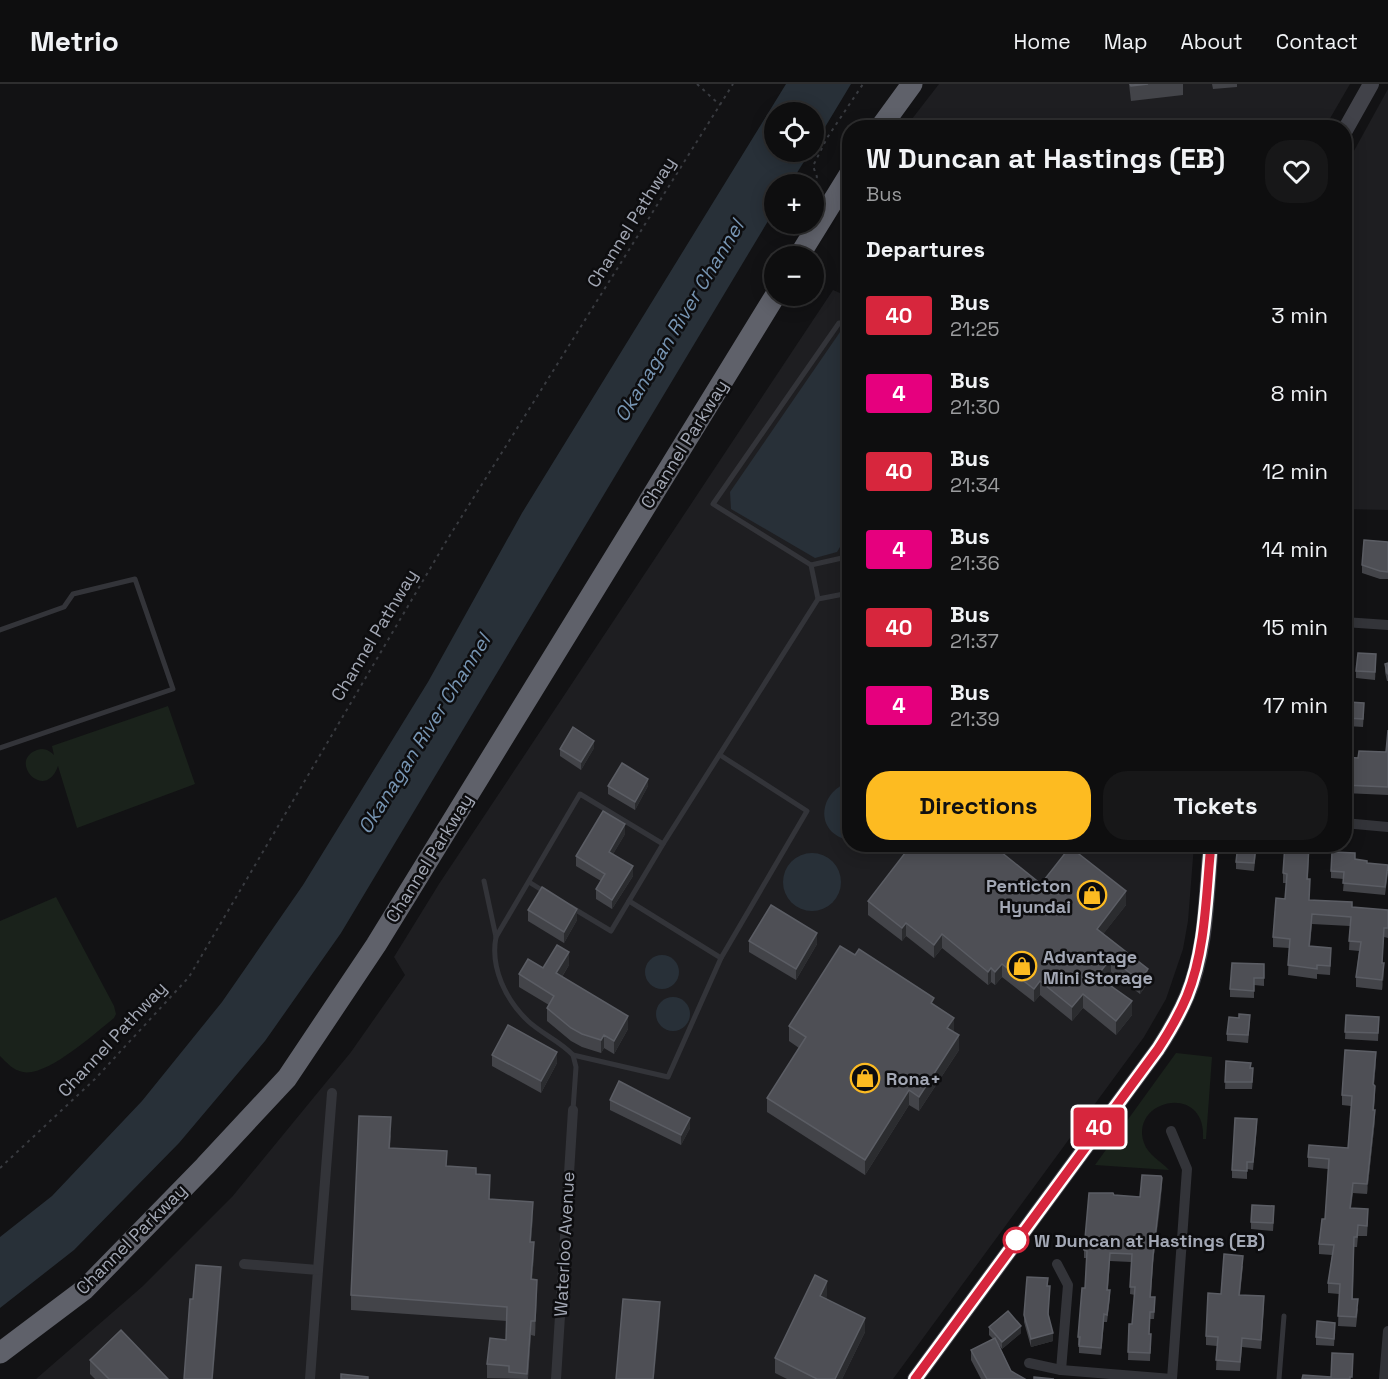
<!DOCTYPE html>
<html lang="en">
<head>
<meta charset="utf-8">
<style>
  body { margin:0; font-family:"Space Grotesk",sans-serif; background:#171718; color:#f1f3f6; height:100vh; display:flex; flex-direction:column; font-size:22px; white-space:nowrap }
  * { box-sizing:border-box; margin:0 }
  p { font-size:20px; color:#9b9c9e }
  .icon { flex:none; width:33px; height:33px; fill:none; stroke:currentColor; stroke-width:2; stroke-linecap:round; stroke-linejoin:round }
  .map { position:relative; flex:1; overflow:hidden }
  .sheet { position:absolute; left:842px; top:36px; width:510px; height:732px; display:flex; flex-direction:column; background:#0e0e0f; border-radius:24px; box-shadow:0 3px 15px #0003,0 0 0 2px #2e2e2f }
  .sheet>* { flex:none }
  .badge { padding:0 12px; border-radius:4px; font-size:21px; line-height:39px }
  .controls { position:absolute; left:764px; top:18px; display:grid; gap:12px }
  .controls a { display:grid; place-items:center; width:60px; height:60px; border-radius:50%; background:#0e0e0f; box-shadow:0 3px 15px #0003,0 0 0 2px #2e2e2f; font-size:30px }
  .map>.badge { position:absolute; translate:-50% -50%; box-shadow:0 0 0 3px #fff }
  h2 { padding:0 24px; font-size:22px; line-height:54px }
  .round { display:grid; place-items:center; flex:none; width:63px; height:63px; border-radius:24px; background:#171718 }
  .headline { display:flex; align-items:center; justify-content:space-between; height:102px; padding:0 24px }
  h1 { font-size:28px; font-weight:700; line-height:45px }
  .action { display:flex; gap:12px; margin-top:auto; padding:12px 24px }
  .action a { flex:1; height:69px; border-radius:24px; background:#fdbb21; color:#111; font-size:24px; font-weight:700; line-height:69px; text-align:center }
  .action a+a { background:#171718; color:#f1f3f6 }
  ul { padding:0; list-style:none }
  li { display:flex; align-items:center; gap:18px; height:78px; padding:0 24px }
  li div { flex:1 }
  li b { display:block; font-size:22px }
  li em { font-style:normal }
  li .badge { min-width:66px; font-weight:700; text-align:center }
  header { display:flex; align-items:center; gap:36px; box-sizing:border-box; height:84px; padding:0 30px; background:#0e0e0f; border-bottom:2px solid #2e2e2f }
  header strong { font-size:28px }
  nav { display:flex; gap:33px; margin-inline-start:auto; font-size:21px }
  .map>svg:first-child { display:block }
  .built { fill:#1e1e21 }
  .green { fill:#1a221b }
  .water { fill:#283038 }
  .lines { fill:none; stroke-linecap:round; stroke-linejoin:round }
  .path { stroke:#393b40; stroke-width:2; stroke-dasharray:3 4.5; stroke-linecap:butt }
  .lane { stroke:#333439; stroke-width:5 }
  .street { stroke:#333439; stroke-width:10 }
  .secondary { stroke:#414249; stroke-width:16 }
  .highway { stroke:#5f616a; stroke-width:21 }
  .wall { fill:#434449 }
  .shaded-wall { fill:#2b2c2f }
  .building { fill:#4e4f55; stroke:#5b5d64; stroke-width:1.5 }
  .line-casing { stroke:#fff; stroke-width:14 }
  .line { stroke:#d7263d; stroke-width:9 }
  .stop-dot { fill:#fff; stroke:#d7263d; stroke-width:3 }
  .labels { text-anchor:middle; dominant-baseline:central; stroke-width:5; stroke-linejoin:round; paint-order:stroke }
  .street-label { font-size:18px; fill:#a3a8b5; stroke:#0d0d0f }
  .poi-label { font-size:18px; font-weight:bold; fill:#a3a8b5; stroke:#0d0d0f; text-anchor:start }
  .stop-label { font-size:18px; font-weight:bold; fill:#a3a8b5; stroke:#0d0d0f; text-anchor:start }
  .water-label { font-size:20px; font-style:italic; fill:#7795b3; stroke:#0d0d0f }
</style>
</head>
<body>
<header>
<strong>Metrio</strong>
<nav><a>Home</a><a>Map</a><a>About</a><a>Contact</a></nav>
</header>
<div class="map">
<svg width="1388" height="1295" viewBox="0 0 1388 1295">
  <rect width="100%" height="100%" fill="#121214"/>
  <!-- built -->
  <g class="built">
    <path d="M939,0h411l-25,43 -420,1z"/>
    <path d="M1388,5v421l-44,-1v-340z"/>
    <path d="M833,206l16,7v547l345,1 -6,76 -5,28 -17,50 -22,38 -251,342h-857l107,-93 89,-89 119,-145 54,-77 -11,-18 45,-73z"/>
  </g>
  <!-- green -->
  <g class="green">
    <path d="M168,622l27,78 -118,44 -19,-62c-13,37 -51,-5 -21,-16 7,-3 13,1 17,5l-2,-9z"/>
    <path d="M56,813l58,109 2,8 -2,4c-19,15 -67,59 -91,54 -10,-2 -16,-9 -23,-16v-135z"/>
    <path d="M1176,969l36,4 -6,82h-3c4,-57 -74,-40 -59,4 4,12 17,18 25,27l-74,-5z"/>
  </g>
  <!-- water -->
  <g class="water">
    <path d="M786,0h65l-38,63v-35h-39v40h36l-20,32h-16v27l-433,722 -76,108 -86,102 -105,107 -74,58v-71l52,-41 90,-95 80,-99 81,-117 125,-203 94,-169z"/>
    <path d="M849,246v202l-12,20 -22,6 -84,-49 -1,-17 110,-160z"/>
    <path d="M849,698v58c-34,-6 -32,-47 0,-58z"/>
    <circle cx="812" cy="798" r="29"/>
    <circle cx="662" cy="888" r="17"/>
    <circle cx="673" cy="930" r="17"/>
  </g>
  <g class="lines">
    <!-- path -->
    <g class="path">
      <path d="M697,0l23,21"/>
      <path d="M812,100l5,-7 -4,-11 14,-28 36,-54"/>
      <path d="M0,1084l95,-89 94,-102 258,-437 286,-456"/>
    </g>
    <!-- lane -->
    <g class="lane">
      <path d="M849,463l-7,11 7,31"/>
      <path d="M842,474l-31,7 -98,-61 126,-181h10"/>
      <path d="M811,481l7,34"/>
      <path d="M0,546l64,-23 9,-13 62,-15 38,110 -173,59"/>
      <path d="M484,797l12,56"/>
      <path d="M529,798l16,10"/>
      <path d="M629,817l92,57"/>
      <path d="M571,823l40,24 52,-87"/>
      <path d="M573,971l95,22 53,-119 86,-147 -87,-56"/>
      <path d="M573,1026l3,-43 -3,-12c-13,-14 -31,-21 -45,-34 -22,-21 -38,-53 -32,-84l84,-143 83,50 155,-245 31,-6"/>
      <path d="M1279,1295l5,-63"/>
    </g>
    <!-- street -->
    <g class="street">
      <path d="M1344,538l44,3"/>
      <path d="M1344,739l44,4"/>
      <path d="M1171,1047l16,38 -15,210"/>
      <path d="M244,1180l74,6 -8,109"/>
      <path d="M1057,1180l11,21 -7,85"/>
      <path d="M318,1186l14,-177"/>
      <path d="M1029,1279l32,7 111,9"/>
      <path d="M556,1295l17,-269"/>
      <path d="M1384,1295l4,-48"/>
    </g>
    <!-- secondary -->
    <g class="secondary">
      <path d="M1344,48l27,-48"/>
      <path d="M915,1295l243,-330c11,-17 21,-34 29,-53 20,-47 19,-102 24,-152"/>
    </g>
    <!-- highway -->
    <g class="highway">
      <path d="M880,44l32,-44"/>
      <path d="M799,172l50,-81"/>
      <path d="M0,1269l85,-64 120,-123 82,-88 89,-133 399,-649"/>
    </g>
  </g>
  <!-- wall -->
  <g class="wall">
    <path d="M1129,0h54v11l-52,6z"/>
    <path d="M1212,0h25v3l-24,2z"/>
    <path d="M1388,458v37h-8l-18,-6v-8z"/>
    <path d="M1344,476l5,7 -1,20h-4z"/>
    <path d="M1344,557l5,8 -2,20 -3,-1z"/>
    <path d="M1376,578l-1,18 -19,-2v-7z"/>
    <path d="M1388,579v18h-1l-2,-9v-8z"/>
    <path d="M1364,626l-1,17 -16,-1v-8z"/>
    <path d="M1388,646v65l-44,-2v-36l14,1 28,-6z"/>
    <path d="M594,664l-13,22 -21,-14v-7z"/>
    <path d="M608,702h40l-13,24 -27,-16z"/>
    <path d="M625,750l-12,20 20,22 -21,33 -16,-10v-10l5,-8 -25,-15v-10z"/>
    <path d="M1257,760l-3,27 -18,-2v-7z"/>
    <path d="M1309,771l-1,24 1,21 43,7 36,3v28l-4,-1 -2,26 2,10 -2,17 -26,-3v-10l3,-26 -10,-1 1,-24 -38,-2 -2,22 21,11 -1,18 -13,-1v5l-29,-4 1,-27 -16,-1v-10l12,-38 1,-16h-3v-10z"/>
    <path d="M1355,775l33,13 -3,23 -42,-4 1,-12 -13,-1v-7z"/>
    <path d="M1041,800l85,21 -23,29 45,49 -8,11 -29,-22 -7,9 28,34 -16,20 -33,-27 -11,13 -32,-26 -6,7 -32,-25 -7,8 -4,-3 -3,3 -46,-37 -8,10 -28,-22 -4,5 -34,-26v-14z"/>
    <path d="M528,826l49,10 -13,23 -36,-22z"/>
    <path d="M749,857l68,3 -21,36 -47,-28z"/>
    <path d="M1264,880v22l-10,-1v13l-24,-1v-8z"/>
    <path d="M569,881l-7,12 66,52 -14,25 -10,-6 -3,5 -19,-6 -11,-6 -24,-20v-13l2,-3 -30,-18v-13l24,-6z"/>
    <path d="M934,921l20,27 5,18 -40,61 -10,-6 -44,70 -98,-63v-14l32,-50 -10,-7v-15z"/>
    <path d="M1346,931l33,2 -1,24 -33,-2z"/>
    <path d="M1239,934l11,4 -2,21 -21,-2v-7z"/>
    <path d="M492,971l65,8 -16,30 -49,-27z"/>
    <path d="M1226,977l24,7 3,8 -1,13h-27z"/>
    <path d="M1376,978l-2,23 1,11 -1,14 1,10 -8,74 -14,-1 -2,15 17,11 -1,17h-9l-1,11h-3l-1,52 5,10 -2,18 -18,-1 1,-32 -11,-1v-10l4,-28 -13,-1v-10l6,-25 3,-50 -20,-2v-10l40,-9 3,-42 -9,-1v-10z"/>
    <path d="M610,1016l80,28 -9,17 -71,-35z"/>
    <path d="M1257,1042l-4,44 -6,-1v10l-15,-1v-8z"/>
    <path d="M391,1048l-1,16 57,18 29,8 14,25 43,17 -2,26 3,14 -2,23 5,15 -2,42 -4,-1 -3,44 -41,-1v-14l19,-24 1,-19 -156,-11v-15z"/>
    <path d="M1162,1102l-9,77 -2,34 4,8 -1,14h-4l-1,15h2l-1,27 -22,-1 1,-36h3l3,-29 -5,-1 1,-32 -21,-1 -2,29 2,8 -3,24h-3l-3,33 -22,-2v-8h-1v-8l7,-49 2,-30h-3v-8l30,-55 26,2z"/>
    <path d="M1274,1130l-1,17 -22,-2v-7z"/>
    <path d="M1243,1181l-3,30 24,10 -3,44 -19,-2 -2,24 -24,-1 1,-24 -11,-1v-9l15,-42z"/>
    <path d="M1048,1202l1,30 4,25 -22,6 -7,-25v-7z"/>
    <path d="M827,1212l-1,2 39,34 -23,47h-55l-12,-6v-15z"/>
    <path d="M989,1243l32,6 -19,16 -3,-4 12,26 14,8h-44l-10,-19v-10l22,-11 -4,-4z"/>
    <path d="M1335,1246l-1,16 -18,-1v-8z"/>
    <path d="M90,1276l78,19h-73l-5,-5z"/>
  </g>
  <!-- shaded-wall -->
  <g class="shaded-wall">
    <path d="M594,657v7l-13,22v-8z"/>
    <path d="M648,695v7l-13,24v-8z"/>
    <path d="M625,740v10l-16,27v-9z"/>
    <path d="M633,782v10l-21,33v-9z"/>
    <path d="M1126,807v14l-29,37v-13z"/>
    <path d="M577,825v11l-13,23v-11z"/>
    <path d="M906,839v13l-4,5v-13z"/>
    <path d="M817,849v11l-21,36v-11z"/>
    <path d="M942,850v14l-8,10v-13z"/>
    <path d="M569,868v13l-13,21v-13z"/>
    <path d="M1111,874v14l-14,17v-13z"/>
    <path d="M1384,879v10l-2,17v-10z"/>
    <path d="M1002,880v13l-7,8v-13z"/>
    <path d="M991,884v14l-3,3v-13z"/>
    <path d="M1148,885v14l-8,11v-13z"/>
    <path d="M1040,897v14l-6,7v-13z"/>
    <path d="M1083,910v14l-11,13v-14z"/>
    <path d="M1132,917v14l-16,20v-14z"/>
    <path d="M628,932v13l-14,25v-13z"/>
    <path d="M954,934v15l-7,-5z"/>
    <path d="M604,951v13l-3,5v-13z"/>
    <path d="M959,951v15l-40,61v-14z"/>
    <path d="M557,968v11l-16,30v-12z"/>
    <path d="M1376,968v10l-3,32v-10z"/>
    <path d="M909,1006v15l-44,70v-15z"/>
    <path d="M1375,1026v10l-8,74v-10z"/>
    <path d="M690,1034v10l-9,17v-10z"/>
    <path d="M1162,1094l-1,23 -8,62 -3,41 3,-48z"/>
    <path d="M533,1118v14l-3,40v-14z"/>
    <path d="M534,1158v14l-3,38v-15z"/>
    <path d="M221,1183v15l-8,97h-1z"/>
    <path d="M537,1196v14l-2,42v-15z"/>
    <path d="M827,1197v15l-7,14v-14z"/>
    <path d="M660,1218v15l-6,62h-1z"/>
    <path d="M865,1234v14l-23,47h-7z"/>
    <path d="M531,1237v14l-4,44v-5z"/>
    <path d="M1021,1242v7l-19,16v-7z"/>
    <path d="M1053,1249v8l-22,6v-8z"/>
  </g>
  <!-- building -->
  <g class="building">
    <path d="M1130,0h18l-17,2z"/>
    <path d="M1364,456l24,2v30l-8,-1 -18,-6z"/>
    <path d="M1344,476h5l-1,20h-4z"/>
    <path d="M1344,557h5l-2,20h-3z"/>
    <path d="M1358,569l18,1 -1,18 -19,-1z"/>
    <path d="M1388,579v11l-1,-1 -2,-9z"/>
    <path d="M1348,618l16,1 -1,16 -16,-1z"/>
    <path d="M573,643l21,14 -13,21 -21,-13z"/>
    <path d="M1388,646v57l-44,-2v-28l14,1 1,-7 27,1z"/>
    <path d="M622,679l26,16 -13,23 -27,-16z"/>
    <path d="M603,727l22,13 -16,28 24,14 -21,34 -16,-11 9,-15 -29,-18z"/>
    <path d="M912,760h31l1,1v-1h47l50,40 29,-37 56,44 -29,38 51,40 -8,12 -29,-23 -14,18 35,25 -16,20 -33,-27 -11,13 -32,-26 -6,8 -32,-25 -7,8 -4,-4 -3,4 -46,-38 -8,11 -28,-22 -4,5 -34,-27z"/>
    <path d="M1238,760h18l-2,19 -18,-1z"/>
    <path d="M1285,760l24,2 -2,33h3l-1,21 43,2v5l36,3v18h-4l-2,35h2l-2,17 -26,-3 5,-35 -12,-1 2,-24 -39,-3 -3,32 22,2 -1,18 -13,-1v4l-29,-4 2,-26 -17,-2 3,-39 9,1 2,-25 -4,-1z"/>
    <path d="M1332,768l23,1v6l12,2v2l21,2 -3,22 -42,-4 1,-11 -13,-1z"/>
    <path d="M542,803l35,22 -13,23 -36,-22z"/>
    <path d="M771,821l46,28 -21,36 -47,-28z"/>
    <path d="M557,861l12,7 -13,21 72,43 -14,25 -10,-6 -3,5 -19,-6 -11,-6 -24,-20 7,-12 -35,-22 9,-15 15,9z"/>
    <path d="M840,862l15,9 4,-6 75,49 -3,5 23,15 -7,10 12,7 -40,62 -10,-7 -44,70 -98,-62 39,-61 -17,-11z"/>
    <path d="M1232,879l32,1v14h-10v13l-24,-2z"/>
    <path d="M1239,930l11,1 -2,20 -21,-1 2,-17 10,1z"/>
    <path d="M1346,931l33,2 -1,16 -33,-1z"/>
    <path d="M508,941l49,27 -16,29 -49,-26z"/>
    <path d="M1345,966l31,2 -3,32 2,2 -2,24h2l-8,74 -14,-1 -3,25 18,1 -1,17 -9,-1 -1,12h-3l-2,62h6l-2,18 -18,-1 2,-32 -12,-1 6,-38 -15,-1 3,-25h3l4,-60 -21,-2 1,-12 39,3 4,-52 -10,-1z"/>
    <path d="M1226,977l25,2 -1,5h3l-1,14h-27z"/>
    <path d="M619,997l71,37 -9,17 -71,-35z"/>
    <path d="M359,1032l32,1 -2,31 58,3 -1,15 30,2v6l14,1 -1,24 44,3 -3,40h4l-3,37 6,1 -2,41h-4l-4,53 -18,-2v-6l-22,-2 3,-26 16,2 1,-33 -156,-12z"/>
    <path d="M1235,1034l22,1 -4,43h-6v9l-15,-1z"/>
    <path d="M1142,1091l19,1 1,2 -9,78 -3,41h5l-1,15h-4l-1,22h2l-1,19 -22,-1 1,-28h3l3,-37h-5l2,-33 -22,-1 -3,37h3l-3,25 -3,-1 -3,34 -22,-2 1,-9h-2l4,-49h3l2,-37 -3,-1 5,-57h24l1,2 26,2z"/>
    <path d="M1252,1121l22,1 -1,17 -22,-1z"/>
    <path d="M1224,1170l19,2 -4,39 25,1 -3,44 -19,-2 -2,24 -24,-2 2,-23 -12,-1 2,-43 13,1z"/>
    <path d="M196,1181l25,2 -9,112h-28l6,-80h3z"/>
    <path d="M815,1191l12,6 -7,15 45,22 -30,61h-18l-42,-21z"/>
    <path d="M1027,1193l21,1 -1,8h3l-2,28 5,19 -22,6 -7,-24z"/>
    <path d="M623,1215l37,3 -7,77h-37z"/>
    <path d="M1008,1227l13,15 -19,16 -13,-15z"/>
    <path d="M1317,1237l18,2 -1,16 -18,-2z"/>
    <path d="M121,1246l47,49h-59l-19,-19z"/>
    <path d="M995,1254l16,33 14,8h-38l-16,-29z"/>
    <path d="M1332,1269l21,1 -1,23h-2v2h-48l1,-4 28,2z"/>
    <path d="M341,1290l27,3v2h-27z"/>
    <path d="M1034,1293l20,2h-20z"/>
  </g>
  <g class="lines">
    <!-- line casing -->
    <g class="line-casing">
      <path id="line" d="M915,1295l243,-330c11,-17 21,-34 29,-53 19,-47 19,-102 24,-152"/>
    </g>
    <!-- line -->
    <use href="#line" class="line"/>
  </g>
  <!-- icons -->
  <defs>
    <g id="shop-ring" transform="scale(1.5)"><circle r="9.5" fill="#0d0d0f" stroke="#fdbb21" stroke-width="1.5"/><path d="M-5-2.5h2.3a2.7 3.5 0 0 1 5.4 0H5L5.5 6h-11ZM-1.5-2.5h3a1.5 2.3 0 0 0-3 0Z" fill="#fdbb21"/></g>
  </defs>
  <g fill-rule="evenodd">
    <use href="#shop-ring" x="1092" y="811"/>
    <use href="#shop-ring" x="1022" y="882"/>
    <use href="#shop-ring" x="865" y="994"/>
  </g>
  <!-- markers -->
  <circle class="stop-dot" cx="1016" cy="1156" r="12"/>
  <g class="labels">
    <!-- street labels -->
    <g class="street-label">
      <text transform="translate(631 138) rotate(-58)">Channel Pathway</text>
      <text transform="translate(684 360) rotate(-58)">Channel Parkway</text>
      <text transform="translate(374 551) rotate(-59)">Channel Pathway</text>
      <text transform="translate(429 774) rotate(-58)">Channel Parkway</text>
      <text transform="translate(112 955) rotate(-47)">Channel Pathway</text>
      <text transform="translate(131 1155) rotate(-45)">Channel Parkway</text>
      <text transform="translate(564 1160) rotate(-87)">Waterloo Avenue</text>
    </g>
    <!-- poi labels -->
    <g class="poi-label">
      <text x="1071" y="801" text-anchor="end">Penticton<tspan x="1071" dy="21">Hyundai</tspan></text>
      <text x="1043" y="872">Advantage<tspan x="1043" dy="21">Mini Storage</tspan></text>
      <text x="886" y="994">Rona+</text>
    </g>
    <!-- stop labels -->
    <g class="stop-label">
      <text x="1034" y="1156">W Duncan at Hastings (EB)</text>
    </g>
    <!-- water labels -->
    <g class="water-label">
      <text transform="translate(679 237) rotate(-59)">Okanagan River Channel</text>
      <text transform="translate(424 650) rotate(-58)">Okanagan River Channel</text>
    </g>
  </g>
</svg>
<div class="controls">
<a><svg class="icon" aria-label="locate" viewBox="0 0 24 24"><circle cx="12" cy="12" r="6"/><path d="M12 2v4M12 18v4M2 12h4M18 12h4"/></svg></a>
<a>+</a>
<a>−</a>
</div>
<b class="badge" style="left:1099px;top:1043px;background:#d7263d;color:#fff">40</b>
<section class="sheet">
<div class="headline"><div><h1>W Duncan at Hastings (EB)</h1><p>Bus</p></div><a class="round"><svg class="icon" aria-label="heart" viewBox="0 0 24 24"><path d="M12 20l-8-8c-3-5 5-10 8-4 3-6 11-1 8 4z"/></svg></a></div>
<h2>Departures</h2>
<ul>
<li><span class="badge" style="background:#d7263d;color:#fff">40</span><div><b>Bus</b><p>21:25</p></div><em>3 min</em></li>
<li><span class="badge" style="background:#e6007e;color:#fff">4</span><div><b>Bus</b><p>21:30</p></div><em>8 min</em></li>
<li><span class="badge" style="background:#d7263d;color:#fff">40</span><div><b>Bus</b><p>21:34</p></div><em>12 min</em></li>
<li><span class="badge" style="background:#e6007e;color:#fff">4</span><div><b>Bus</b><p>21:36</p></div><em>14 min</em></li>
<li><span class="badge" style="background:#d7263d;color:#fff">40</span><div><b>Bus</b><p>21:37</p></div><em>15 min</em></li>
<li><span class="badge" style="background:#e6007e;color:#fff">4</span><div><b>Bus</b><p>21:39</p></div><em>17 min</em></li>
</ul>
<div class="action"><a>Directions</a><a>Tickets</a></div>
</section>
</div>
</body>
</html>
